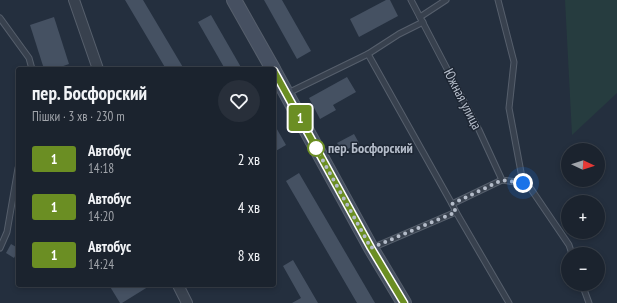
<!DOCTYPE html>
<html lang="uk">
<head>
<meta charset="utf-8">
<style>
  body { margin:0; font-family:"PT Sans Narrow",sans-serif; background:#282f3a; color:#f1f3f6; height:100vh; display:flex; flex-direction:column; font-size:15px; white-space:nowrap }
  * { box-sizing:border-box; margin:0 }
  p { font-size:13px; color:#a0a4aa }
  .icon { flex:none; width:22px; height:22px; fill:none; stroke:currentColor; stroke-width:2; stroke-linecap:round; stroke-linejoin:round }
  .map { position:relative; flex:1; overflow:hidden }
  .sheet { position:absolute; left:16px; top:67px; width:260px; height:220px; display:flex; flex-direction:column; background:#1b232e; border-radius:4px; box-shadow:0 2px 6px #0003,0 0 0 1px #39404a }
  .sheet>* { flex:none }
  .badge { padding:0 8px; border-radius:3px; font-size:14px; line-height:26px }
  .needle { width:26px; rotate:94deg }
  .tools { position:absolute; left:561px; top:143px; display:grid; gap:8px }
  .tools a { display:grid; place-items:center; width:44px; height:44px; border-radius:50%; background:#1b232e; box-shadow:0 2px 6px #0003,0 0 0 1px #39404a; font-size:20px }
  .you { position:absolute; width:20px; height:20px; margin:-10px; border:3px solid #fff; border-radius:50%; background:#1a73e8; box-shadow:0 0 0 6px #1a73e833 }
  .map>.badge { position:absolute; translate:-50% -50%; box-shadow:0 0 0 2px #fff }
  .round { display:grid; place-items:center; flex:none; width:42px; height:42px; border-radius:21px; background:#282f3a }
  .head { display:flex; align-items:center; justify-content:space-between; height:68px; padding:0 16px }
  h1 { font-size:19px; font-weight:700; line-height:30px }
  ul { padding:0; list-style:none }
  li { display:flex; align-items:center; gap:12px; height:48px; padding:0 16px }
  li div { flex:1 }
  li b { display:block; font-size:15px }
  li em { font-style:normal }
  li .badge { min-width:44px; font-weight:700; text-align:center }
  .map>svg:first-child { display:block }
  .green { fill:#263c3f }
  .building { fill:#455162 }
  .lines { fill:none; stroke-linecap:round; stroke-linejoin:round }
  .service-casing { stroke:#565f6c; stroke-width:7 }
  .minor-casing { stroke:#565f6c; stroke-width:12 }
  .secondary-casing { stroke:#565f6c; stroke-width:16 }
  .service { stroke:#38414e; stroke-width:5 }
  .minor { stroke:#38414e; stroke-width:10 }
  .secondary { stroke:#465061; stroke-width:14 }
  .line-casing { stroke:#fff; stroke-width:9 }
  .line { stroke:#6b8e23; stroke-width:6 }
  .walk { stroke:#b4bcc9; stroke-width:4; stroke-dasharray:0 7.2 }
  .stop-dot { fill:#fff; stroke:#6b8e23; stroke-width:2 }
  .labels { text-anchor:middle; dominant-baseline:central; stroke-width:3; stroke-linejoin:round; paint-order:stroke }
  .street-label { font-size:14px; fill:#b4bcc9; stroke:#1d2633 }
  .stop-label { font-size:14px; font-weight:bold; fill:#b4bcc9; stroke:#1d2633; text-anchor:start }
</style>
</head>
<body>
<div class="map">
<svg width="617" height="303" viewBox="0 0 617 303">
  <rect width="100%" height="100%" fill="#242f3e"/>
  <!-- green -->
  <path class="green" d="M565,0h52v93l-45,42z"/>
  <!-- building -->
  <g class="building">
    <path d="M125,0h18l41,69h-18z"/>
    <path d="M264,0h18l29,51 -14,8z"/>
    <path d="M386,0h4l8,16 -39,21 -9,-18z"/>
    <path d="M211,15l31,54h-17l-27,-47z"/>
    <path d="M54,17l15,47 -14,5h-11l-14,-44z"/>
    <path d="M347,77l9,15 -23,13 3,5 -16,9 -11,-21z"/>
    <path d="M274,124l12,21 -12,7z"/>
    <path d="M354,134l5,9 -17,9 -5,-9z"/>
    <path d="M299,173l76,130h-18l-71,-122z"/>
    <path d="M11,244l7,4v3l-4,7 -8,-5z"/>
    <path d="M293,260l25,43h-26l9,-5 -18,-32z"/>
    <path d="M109,285h42l-29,18h-2z"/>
  </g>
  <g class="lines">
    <!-- service casing -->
    <g class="service-casing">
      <g id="service">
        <path d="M411,0l68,130 23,50 21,3"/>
        <path d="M498,0l16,62 -5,46 14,75 8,6 38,56 3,9"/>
        <path d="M420,17l26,-17"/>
        <path d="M0,18l29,40 3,11"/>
        <path d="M368,54l84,150"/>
        <path d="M288,93l80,-39 31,-20 24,-12"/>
        <path d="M456,212l53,91"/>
        <path d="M0,248l7,-16 11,-64"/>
        <path d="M372,248l84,-36 -4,-8 50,-24"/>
        <path d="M582,284l7,19"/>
      </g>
    </g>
    <!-- minor casing -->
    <g class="minor-casing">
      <g id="minor">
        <path d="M74,0l24,69"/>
        <path d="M178,285l9,18"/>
      </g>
    </g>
    <!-- secondary casing -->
    <g class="secondary-casing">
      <g id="secondary">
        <path d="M234,0l39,69"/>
        <path d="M274,71l97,177 33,55"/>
      </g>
    </g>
    <!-- service -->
    <use href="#service" class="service"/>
    <!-- minor -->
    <use href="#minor" class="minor"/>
    <!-- secondary -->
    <use href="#secondary" class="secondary"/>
  </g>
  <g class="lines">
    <!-- line casing -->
    <g class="line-casing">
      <path id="line" d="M274,71l97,177 33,55"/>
    </g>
    <!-- line -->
    <use href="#line" class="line"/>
    <!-- walk -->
    <path class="walk" d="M316,148l55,100 85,-36 -4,-8 50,-24 21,3"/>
  </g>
  <!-- markers -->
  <circle class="stop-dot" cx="316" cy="148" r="8"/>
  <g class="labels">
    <!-- street labels -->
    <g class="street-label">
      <text transform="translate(463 99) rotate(63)">Южная улица</text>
    </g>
    <!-- stop labels -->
    <g class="stop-label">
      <text x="328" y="148">пер. Босфорский</text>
    </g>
  </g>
</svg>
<div class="tools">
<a><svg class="needle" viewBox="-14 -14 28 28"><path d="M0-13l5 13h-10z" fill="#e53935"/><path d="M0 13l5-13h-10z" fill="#a0a4aa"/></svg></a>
<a>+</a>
<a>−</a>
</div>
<div class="you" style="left:523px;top:183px"></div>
<b class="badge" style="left:300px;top:118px;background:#6b8e23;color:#fff">1</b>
<section class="sheet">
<div class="head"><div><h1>пер. Босфорский</h1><p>Пішки · 3 хв · 230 m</p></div><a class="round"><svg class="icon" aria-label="heart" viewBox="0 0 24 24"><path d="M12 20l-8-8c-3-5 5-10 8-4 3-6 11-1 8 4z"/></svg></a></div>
<ul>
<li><span class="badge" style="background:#6b8e23;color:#fff">1</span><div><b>Автобус</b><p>14:18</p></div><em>2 хв</em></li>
<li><span class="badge" style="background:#6b8e23;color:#fff">1</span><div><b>Автобус</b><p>14:20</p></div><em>4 хв</em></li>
<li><span class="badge" style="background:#6b8e23;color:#fff">1</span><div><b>Автобус</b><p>14:24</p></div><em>8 хв</em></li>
</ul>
</section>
</div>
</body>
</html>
